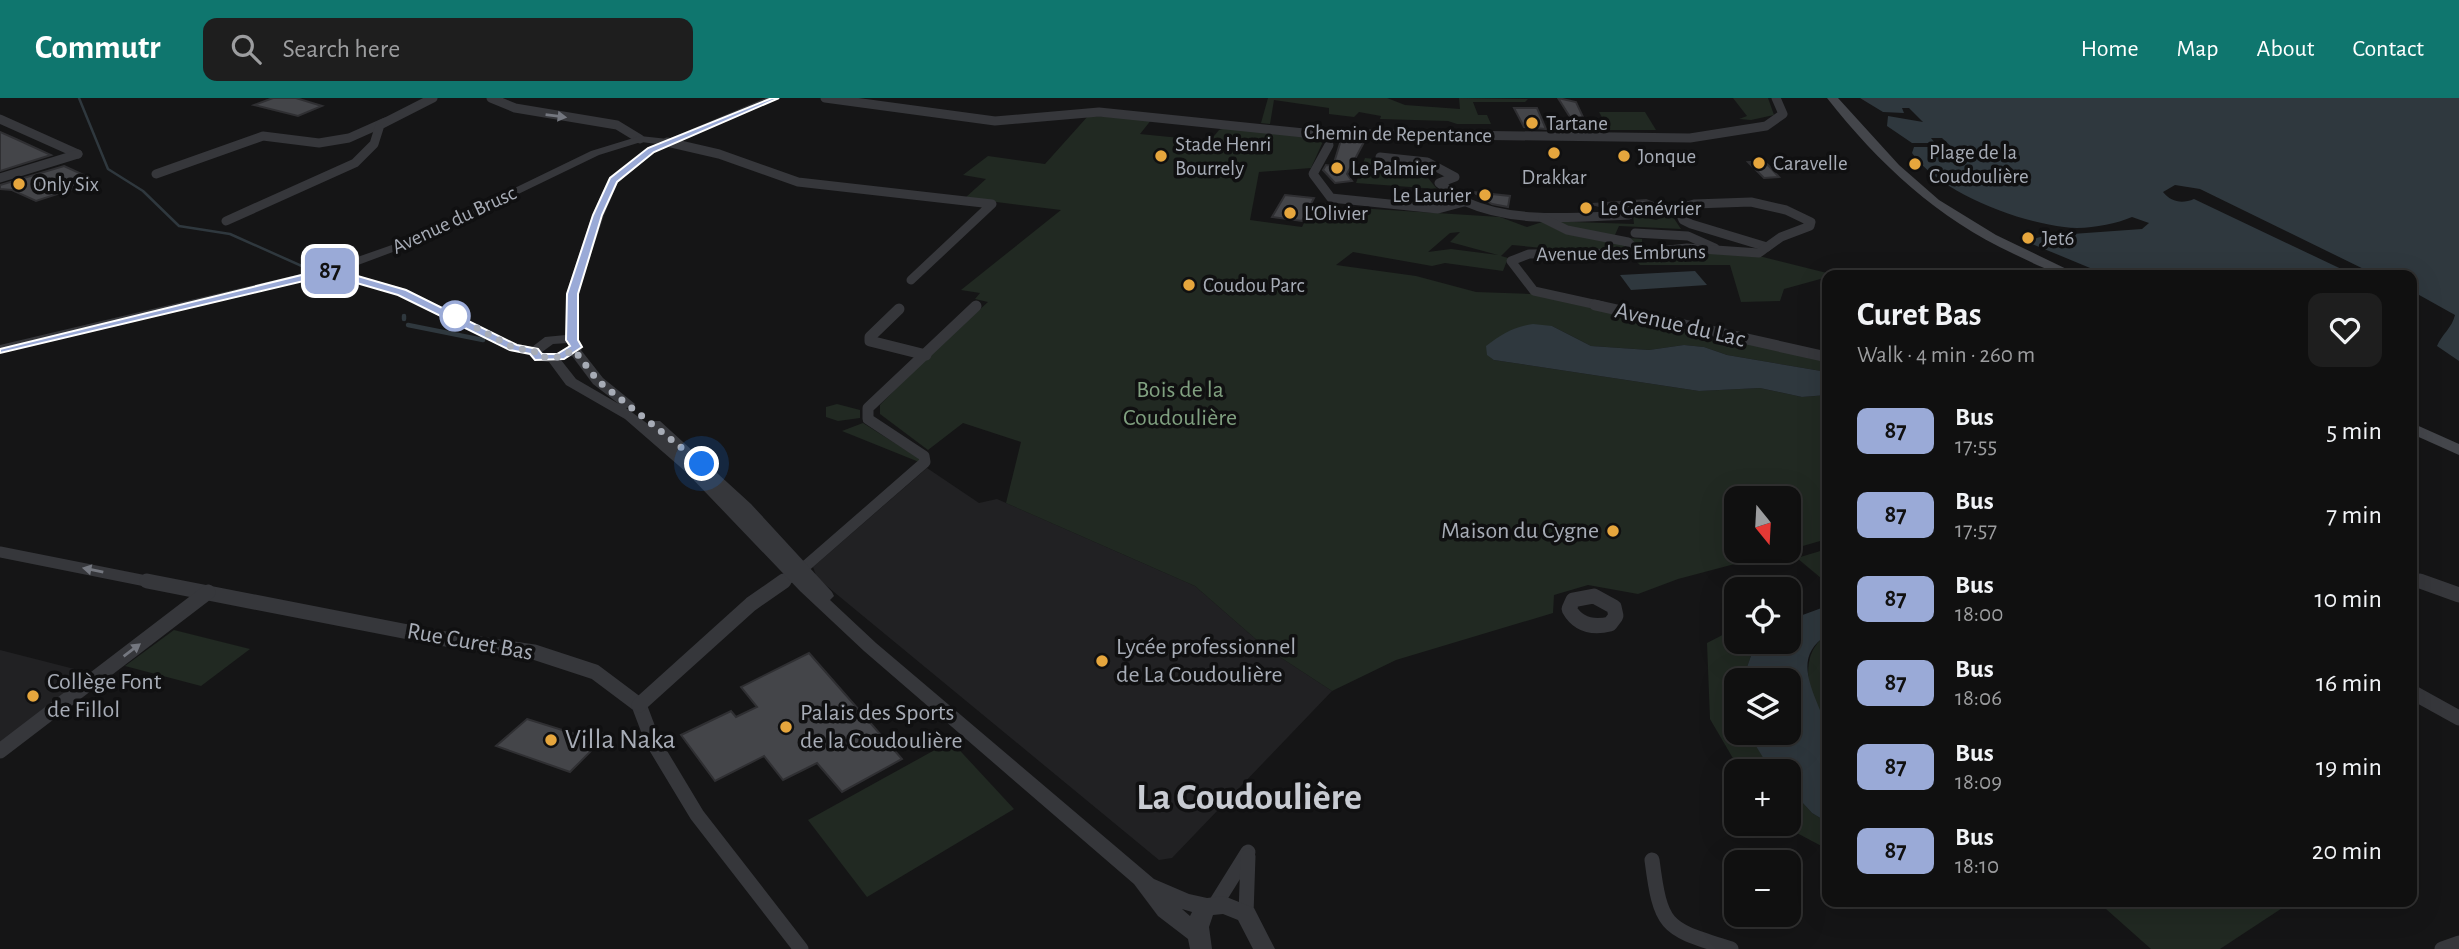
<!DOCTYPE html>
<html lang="en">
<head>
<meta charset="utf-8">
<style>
  body { margin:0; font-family:"Alegreya Sans",sans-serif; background:#1e1e1e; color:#f1f3f6; height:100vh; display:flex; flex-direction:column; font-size:26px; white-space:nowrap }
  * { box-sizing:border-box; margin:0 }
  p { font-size:23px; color:#9c9d9f }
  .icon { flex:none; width:38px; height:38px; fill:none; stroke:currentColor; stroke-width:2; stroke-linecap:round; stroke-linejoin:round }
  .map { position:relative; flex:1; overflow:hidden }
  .drawer { position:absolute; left:1822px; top:172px; width:595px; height:637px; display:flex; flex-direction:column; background:#101010; border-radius:14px; box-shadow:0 7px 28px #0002,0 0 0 2px #303030 }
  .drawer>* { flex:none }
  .badge { padding:0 14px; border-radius:10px; font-size:24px; line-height:46px }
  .needle { width:46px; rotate:162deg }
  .controls { position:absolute; left:1724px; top:388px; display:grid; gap:14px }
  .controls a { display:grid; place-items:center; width:77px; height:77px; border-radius:14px; background:#101010; box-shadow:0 7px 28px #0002,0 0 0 2px #303030; font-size:35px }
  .you { position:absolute; width:35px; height:35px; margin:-18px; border:5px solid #fff; border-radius:50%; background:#1a73e8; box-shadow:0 0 0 10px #1a73e833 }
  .map>.badge { position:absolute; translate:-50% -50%; box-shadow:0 0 0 4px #fff }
  .round { display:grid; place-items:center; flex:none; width:74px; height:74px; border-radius:14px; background:#1e1e1e }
  .summary { display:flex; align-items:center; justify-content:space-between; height:119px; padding:0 35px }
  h1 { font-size:33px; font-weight:700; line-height:52px }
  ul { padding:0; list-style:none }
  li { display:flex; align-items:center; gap:21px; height:84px; padding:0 35px }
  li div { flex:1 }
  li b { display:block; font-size:26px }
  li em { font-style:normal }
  li .badge { min-width:77px; font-weight:700; text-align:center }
  header { display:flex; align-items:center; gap:42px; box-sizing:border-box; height:98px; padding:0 35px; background:#0f766e; color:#fff }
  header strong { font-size:33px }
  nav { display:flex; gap:38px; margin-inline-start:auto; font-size:24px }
  .search { width:490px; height:63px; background:#1e1e1e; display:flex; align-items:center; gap:18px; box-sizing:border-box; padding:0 24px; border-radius:14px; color:#9c9d9f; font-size:26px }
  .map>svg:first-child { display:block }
  .built { fill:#212123 }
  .green { fill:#212922; fill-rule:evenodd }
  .water { fill:#2f383e }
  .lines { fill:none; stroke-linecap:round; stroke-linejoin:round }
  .stream-far1 { stroke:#2f383e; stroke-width:2.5 }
  .stream { stroke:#2f383e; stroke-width:4.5 }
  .building { fill:#444549; stroke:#2f2f32; stroke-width:2 }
  .minor-far2 { stroke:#36373b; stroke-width:9 }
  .minor-far1 { stroke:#36373b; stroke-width:11 }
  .minor { stroke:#36373b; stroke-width:15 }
  .tertiary { fill:#36373b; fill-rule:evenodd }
  .secondary { fill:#44464b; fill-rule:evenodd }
  .oneway { fill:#74777f }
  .line { fill:#9aaad7; stroke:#fff; stroke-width:2 }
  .walk { stroke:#a7acb6; stroke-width:7; stroke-dasharray:0 12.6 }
  .poi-dot { fill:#e6a63d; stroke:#101011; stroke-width:2.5 }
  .stop-dot { fill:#fff; stroke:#9aaad7; stroke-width:3.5 }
  .labels { text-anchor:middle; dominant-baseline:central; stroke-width:7; stroke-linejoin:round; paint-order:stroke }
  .far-poi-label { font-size:21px; fill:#a7acb6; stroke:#101011; text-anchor:start }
  .far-street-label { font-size:21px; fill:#a7acb6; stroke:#101011 }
  .street-label { font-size:24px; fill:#a7acb6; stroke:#101011 }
  .park-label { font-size:24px; fill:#80a080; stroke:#101011 }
  .poi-label { font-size:24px; fill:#a7acb6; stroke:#101011; text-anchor:start }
  .near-poi-label { font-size:28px; fill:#a7acb6; stroke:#101011; text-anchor:start }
  .near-district-label { font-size:38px; font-weight:bold; fill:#c8cbd2; stroke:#101011 }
</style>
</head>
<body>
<header>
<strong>Commutr</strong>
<div class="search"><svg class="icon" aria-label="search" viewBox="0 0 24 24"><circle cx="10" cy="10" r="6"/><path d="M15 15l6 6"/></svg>Search here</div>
<nav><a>Home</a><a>Map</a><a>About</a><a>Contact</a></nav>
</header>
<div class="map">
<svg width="2459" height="851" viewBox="0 0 2459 851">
  <rect width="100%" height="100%" fill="#151516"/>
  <!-- built -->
  <g class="built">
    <path d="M927,370l52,35 18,-4 198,87 71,62 66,43 -160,167 -13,2 -342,-282 -4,-11z"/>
    <path d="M0,552l94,24 -94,71z"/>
  </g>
  <!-- green -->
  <g class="green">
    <path d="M1268,0h119l18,7 55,4 -1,-11 69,1 -3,3h-52l5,13h9l4,9h-34l-9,-3 -68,-2 1,-3 -22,-4 -5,5 -25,-3v-6l-55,-8 -4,24 -9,-1z"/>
    <path d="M1733,0h35l6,17 -23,5 -12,-1 8,-3z"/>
    <path d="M1599,14h46l11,18h-47z"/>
    <path d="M1088,18l64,3 -12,15 70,7 9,-11 7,-2 99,9 -14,31 -52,4 -9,48 52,7 5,-10 19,-14 15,4 159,10 27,10 18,-6 89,3 -1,-9 23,5 15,-6 10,15 -62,-3 -5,11 28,2v9l-68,3 -62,-6 -11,11 7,2 -5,13 -58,-8 -13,3 -79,-14 -17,13 80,11 60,16 56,2 295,65v13l-100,-17 -23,-8 -20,-2 -35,5 -58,-4 -39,-20 -58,34 205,31 61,-3 42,9 25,-2v144l-38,11 -1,-51h-52v52h48l-106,28 -40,15 -50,-9 -34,10 -1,18 -157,47 -64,31 -66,-43 -71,-62 -189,-83 15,-61 -58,-19 -35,27 -48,-36v-9l45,-46 63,-57 -13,-3 5,-6 -19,-3 100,-80 -96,-12 21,-19 -23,-4 25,-19 57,8zM1460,134l-10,10 48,13 -47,-6 -23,3 22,-19z"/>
    <path d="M1365,60l55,6 14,7 -6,7 9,11 -81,-6z"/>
    <path d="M1691,154l72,5 72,18 -51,14 -4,12 -39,1 -11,-37h-90l-9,-9z"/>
    <path d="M837,306l23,6v8l-22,3 -12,-4v-10z"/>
    <path d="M863,325l57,36 -1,3 -77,-31z"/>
    <path d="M1827,451v34l-30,-25z"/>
    <path d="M1736,530v14h25l-9,11 -10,28h-6v52h12l25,39h-32l-31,-53 -3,-76z"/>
    <path d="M174,532l76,19 -49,37 -76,-20z"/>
    <path d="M1827,537v96c-16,-27 -33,-75 0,-96z"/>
    <path d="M951,643l63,68 -147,88 -59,-77z"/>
    <path d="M1789,690l23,25 15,9v27l-47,-25h8z"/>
    <path d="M2097,803h196l-73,48h-69z"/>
  </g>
  <!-- water -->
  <g class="water">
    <path d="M1860,0h599v263l-22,-15c5,-12 15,-18 18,-31l-43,-24v-16h-36l-176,-86 -25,-4 -12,7c8,10 19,12 31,7l160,76h-247l-82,-34 19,-5 98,-7 7,-6 -17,-6c-19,8 -47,13 -68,10 -46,-5 -125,-35 -152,-74l2,-6h23l11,7h11l-17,-16h-11l4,5h-23l-25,-17 1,-10 35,6 -14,-14h-7l2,5 -21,-1z"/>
    <path d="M1695,173l12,14 -76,5 -11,-15z"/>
    <path d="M1533,226l19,2 39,20 58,4 35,-5 20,2 23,8 100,17v23l-25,2 -42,-9 -61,3 -205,-31 -7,-5 -1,-9c16,-12 27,-19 47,-22z"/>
    <path d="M1827,508v29c-42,26 -4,67 0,99 4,28 0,60 0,88l-15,-9 -23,-25 -1,-16h-15l-3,-3 -22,-36h40v-52h-46l10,-28 9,-11h27l1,-22z"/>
  </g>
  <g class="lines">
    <!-- stream-far1 -->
    <path class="stream-far1" d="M79,0l29,71 35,22 36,35 51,8 83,37"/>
    <!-- stream -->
    <g class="stream">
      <path d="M404,218v3"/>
      <path d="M408,227l75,15"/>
    </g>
  </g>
  <!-- building -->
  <g class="building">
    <path d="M273,0h23l26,8 -24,10 -44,-11z"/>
    <path d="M1558,0l18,4 7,15h-13z"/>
    <path d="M1514,10h23l9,21 -22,-2z"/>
    <path d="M0,34l16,7 35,16 -51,16z"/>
    <path d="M1341,42l23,2 -17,32 5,7 -17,2 -12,-13 3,-5 7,1z"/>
    <path d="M1764,63l4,4 11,12 -15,1 -16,-16z"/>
    <path d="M64,68l33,15 -61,20 -24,-11 -12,-1v-4z"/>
    <path d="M1473,94l37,4 -2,11 -16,-3z"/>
    <path d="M1285,97l29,3 -12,23 -30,-4z"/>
    <path d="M1646,102l18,7 -11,9 -24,-8 -19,1 -18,-5z"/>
    <path d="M809,555l93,106 -60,33 -25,-29 -34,17 -19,-24 -49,25 -34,-46 50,-24 5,6 21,-10 -16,-20z"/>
    <path d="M527,621l51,16 8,-7 21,7 -37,37 -74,-26z"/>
  </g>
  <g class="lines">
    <!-- minor-far2 -->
    <g class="minor-far2">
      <path d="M491,0l24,10 102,17 23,14"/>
      <path d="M825,0l170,23 104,-9 205,21 386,5 76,-12 17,-12 -7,-16"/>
      <path d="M0,21l78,35"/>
      <path d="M667,44l52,12 79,28 194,22 -81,76"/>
      <path d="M1329,47l-16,29 18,24 107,11 26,-7"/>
      <path d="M1380,59l47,5 28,15 -16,6c9,6 17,15 27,19 49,22 111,15 163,13"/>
      <path d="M156,76l107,-38 56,7 30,-5 36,-16"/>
      <path d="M0,80l78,-24"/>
      <path d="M1751,104l35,8 25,12 -1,4 -29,11 -14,10 -76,-23 -8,-4 -5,-11 16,-5z"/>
      <path d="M1543,120l24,12 61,12 11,11"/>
      <path d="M226,123l129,-58 19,-19 6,-19 53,-27"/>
      <path d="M1635,135l53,3 27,12"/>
      <path d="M1602,208l-68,-15 -23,-30 18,-7 110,-1 48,-5 72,5 8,-6"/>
    </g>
    <!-- minor-far1 -->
    <g class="minor-far1">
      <path d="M1595,207l232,52"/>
      <path d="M899,211l-29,28v4l56,14"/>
      <path d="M0,454l156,31"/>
      <path d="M2412,480l13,5"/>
      <path d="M782,485l26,-19 117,-102 -1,-6 -56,-37v-11l108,-102"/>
    </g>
    <!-- minor -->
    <g class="minor">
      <path d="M147,483l292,57 95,14 61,20 44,33 14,37 44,73 104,134"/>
      <path d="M2420,483l39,14"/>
      <path d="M1594,498l20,11 2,9 -6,8c-17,4 -32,1 -41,-15l4,-9z"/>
      <path d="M2412,594l47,26"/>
      <path d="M639,607l112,-101 33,-23"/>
      <path d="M0,653l208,-159"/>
      <path d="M1652,762c9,70 14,68 79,89"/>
      <path d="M1215,807l33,-53"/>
      <path d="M1246,816l2,-58"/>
      <path d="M2442,851l17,-6"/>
    </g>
    <!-- tertiary -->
    <path class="tertiary" d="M766,0h13l-124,54 -37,30 -14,33 -26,79v45l5,8 -2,3 22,28 32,26 -2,3 -7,1 22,16 2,-3h10l91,83 81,88 2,4 -4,4 46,43 278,236 35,15 18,4 17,-2 30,12 21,41h-22l-15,-29 -15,-6 -10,1 -4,12 3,22h-22l-2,-10 -30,-23 -24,-32 -270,-233 -64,-60 -114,-119 -61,-53 -59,-34 -17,-23 -15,-2 -4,-6 -21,-3 -111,-56 -68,-20 -330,78v-8l326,-77 83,-29 182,-88 49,-15 28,3zM641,44l16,2 -10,4 -39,32 -16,35 -26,79v41l-21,2 -13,10 -15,-2 -111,-56 -64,-18 75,-28 182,-88zM568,245l1,3c-8,7 -19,11 -27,6l11,-8zM572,258l21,28 26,20 -43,-25 -15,-19zM1182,811l10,3 -2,4z"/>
    <!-- secondary -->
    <g class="secondary">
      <path d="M1827,0h11l61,67 40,35 57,35 83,40c-25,0 -44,-11 -65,-21 -77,-36 -135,-90 -187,-156z"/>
      <path d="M2412,325l47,21v11l-47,-21z"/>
    </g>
  </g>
  <!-- one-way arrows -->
  <defs><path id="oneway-solid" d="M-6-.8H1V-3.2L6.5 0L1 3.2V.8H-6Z" transform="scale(1.75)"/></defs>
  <g class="oneway">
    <use href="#oneway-solid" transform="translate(556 18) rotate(7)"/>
    <use href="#oneway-solid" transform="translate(93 472) rotate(-169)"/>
    <use href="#oneway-solid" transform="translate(132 552) rotate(-37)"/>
  </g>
  <!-- line -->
  <path class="line" d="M772,0h7l-125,54 -37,30 -15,33 -24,79v46l4,7 -18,12 -29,1 -5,-6 -20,-4 -112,-55 -69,-20 -329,78v-4l330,-81 76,22 111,55 21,4 4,5h15l13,-8 -4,-6 1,-46 26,-79 17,-37 38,-30z"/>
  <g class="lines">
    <!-- walk -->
    <path class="walk" d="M455,218l59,32 20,3 5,6h21l14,-7 24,31 104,83"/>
  </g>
  <!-- markers -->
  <g class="poi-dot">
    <circle cx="1532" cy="25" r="7"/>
    <circle cx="1554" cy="55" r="7"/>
    <circle cx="1161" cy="58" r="7"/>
    <circle cx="1624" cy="58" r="7"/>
    <circle cx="1759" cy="65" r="7"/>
    <circle cx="1915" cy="66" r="7"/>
    <circle cx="1337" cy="70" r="7"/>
    <circle cx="19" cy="86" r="7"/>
    <circle cx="1485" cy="97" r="7"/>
    <circle cx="1586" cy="110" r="7"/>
    <circle cx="1290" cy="115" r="7"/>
    <circle cx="2028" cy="140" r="7"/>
    <circle cx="1189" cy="187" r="7"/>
    <circle cx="1613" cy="433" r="7"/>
    <circle cx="1102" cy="563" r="7"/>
    <circle cx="33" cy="598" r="7"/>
    <circle cx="786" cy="629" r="7"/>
    <circle cx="551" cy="642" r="7"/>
  </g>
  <circle class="stop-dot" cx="455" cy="218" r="14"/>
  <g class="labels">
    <!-- far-poi labels -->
    <g class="far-poi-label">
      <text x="1546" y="25">Tartane</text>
      <text x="1175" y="46">Stade Henri<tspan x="1175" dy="24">Bourrely</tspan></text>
      <text x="1929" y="54">Plage de la<tspan x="1929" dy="24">Coudoulière</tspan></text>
      <text x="1638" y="58">Jonque</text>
      <text x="1773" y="65">Caravelle</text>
      <text x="1351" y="70">Le Palmier</text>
      <text x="1554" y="79" text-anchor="middle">Drakkar</text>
      <text x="33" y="86">Only Six</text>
      <text x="1471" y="97" text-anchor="end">Le Laurier</text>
      <text x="1600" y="110">Le Genévrier</text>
      <text x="1304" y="115">L'Olivier</text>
      <text x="2042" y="140">Jet6</text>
      <text x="1203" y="187">Coudou Parc</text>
    </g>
    <!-- far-street labels -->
    <g class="far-street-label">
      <text transform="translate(1398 36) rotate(1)">Chemin de Repentance</text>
      <text transform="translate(454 122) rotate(-25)">Avenue du Brusc</text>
      <text transform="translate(1621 155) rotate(-1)">Avenue des Embruns</text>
    </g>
    <!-- street labels -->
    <g class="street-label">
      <text transform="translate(1680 227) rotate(13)">Avenue du Lac</text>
      <text transform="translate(470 544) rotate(10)">Rue Curet Bas</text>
    </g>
    <!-- park labels -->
    <g class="park-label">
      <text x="1180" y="292">Bois de la<tspan x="1180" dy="28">Coudoulière</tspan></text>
    </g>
    <!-- poi labels -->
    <g class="poi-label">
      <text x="1599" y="433" text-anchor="end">Maison du Cygne</text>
      <text x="1116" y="549">Lycée professionnel<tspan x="1116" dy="28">de La Coudoulière</tspan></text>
      <text x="47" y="584">Collège Font<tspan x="47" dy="28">de Fillol</tspan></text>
      <text x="800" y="615">Palais des Sports<tspan x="800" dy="28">de la Coudoulière</tspan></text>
    </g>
    <!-- near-poi labels -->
    <g class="near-poi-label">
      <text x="565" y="642">Villa Naka</text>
    </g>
    <!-- near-district labels -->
    <g class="near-district-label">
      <text x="1249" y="700">La Coudoulière</text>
    </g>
  </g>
</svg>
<div class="controls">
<a><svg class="needle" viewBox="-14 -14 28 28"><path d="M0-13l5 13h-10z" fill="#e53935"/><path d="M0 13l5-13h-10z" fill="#9c9d9f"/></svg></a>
<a><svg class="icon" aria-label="locate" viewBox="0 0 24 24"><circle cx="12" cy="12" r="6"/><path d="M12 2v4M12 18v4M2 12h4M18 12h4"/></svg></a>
<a><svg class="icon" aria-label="layers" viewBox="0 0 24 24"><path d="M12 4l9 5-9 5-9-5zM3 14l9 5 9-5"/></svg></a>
<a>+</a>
<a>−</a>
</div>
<div class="you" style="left:702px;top:366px"></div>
<b class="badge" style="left:330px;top:173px;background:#9aaad7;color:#111">87</b>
<section class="drawer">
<div class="summary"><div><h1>Curet Bas</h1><p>Walk · 4 min · 260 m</p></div><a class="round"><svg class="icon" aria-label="heart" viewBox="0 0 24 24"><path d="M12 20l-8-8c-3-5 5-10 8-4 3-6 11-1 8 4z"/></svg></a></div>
<ul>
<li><span class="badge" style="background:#9aaad7;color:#111">87</span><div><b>Bus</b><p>17:55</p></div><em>5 min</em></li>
<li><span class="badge" style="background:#9aaad7;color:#111">87</span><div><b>Bus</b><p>17:57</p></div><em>7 min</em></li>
<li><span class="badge" style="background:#9aaad7;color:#111">87</span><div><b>Bus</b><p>18:00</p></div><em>10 min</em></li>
<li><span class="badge" style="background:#9aaad7;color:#111">87</span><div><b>Bus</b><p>18:06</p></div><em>16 min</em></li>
<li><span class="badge" style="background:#9aaad7;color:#111">87</span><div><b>Bus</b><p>18:09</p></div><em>19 min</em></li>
<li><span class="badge" style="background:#9aaad7;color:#111">87</span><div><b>Bus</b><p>18:10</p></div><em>20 min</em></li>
</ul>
</section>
</div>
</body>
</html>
